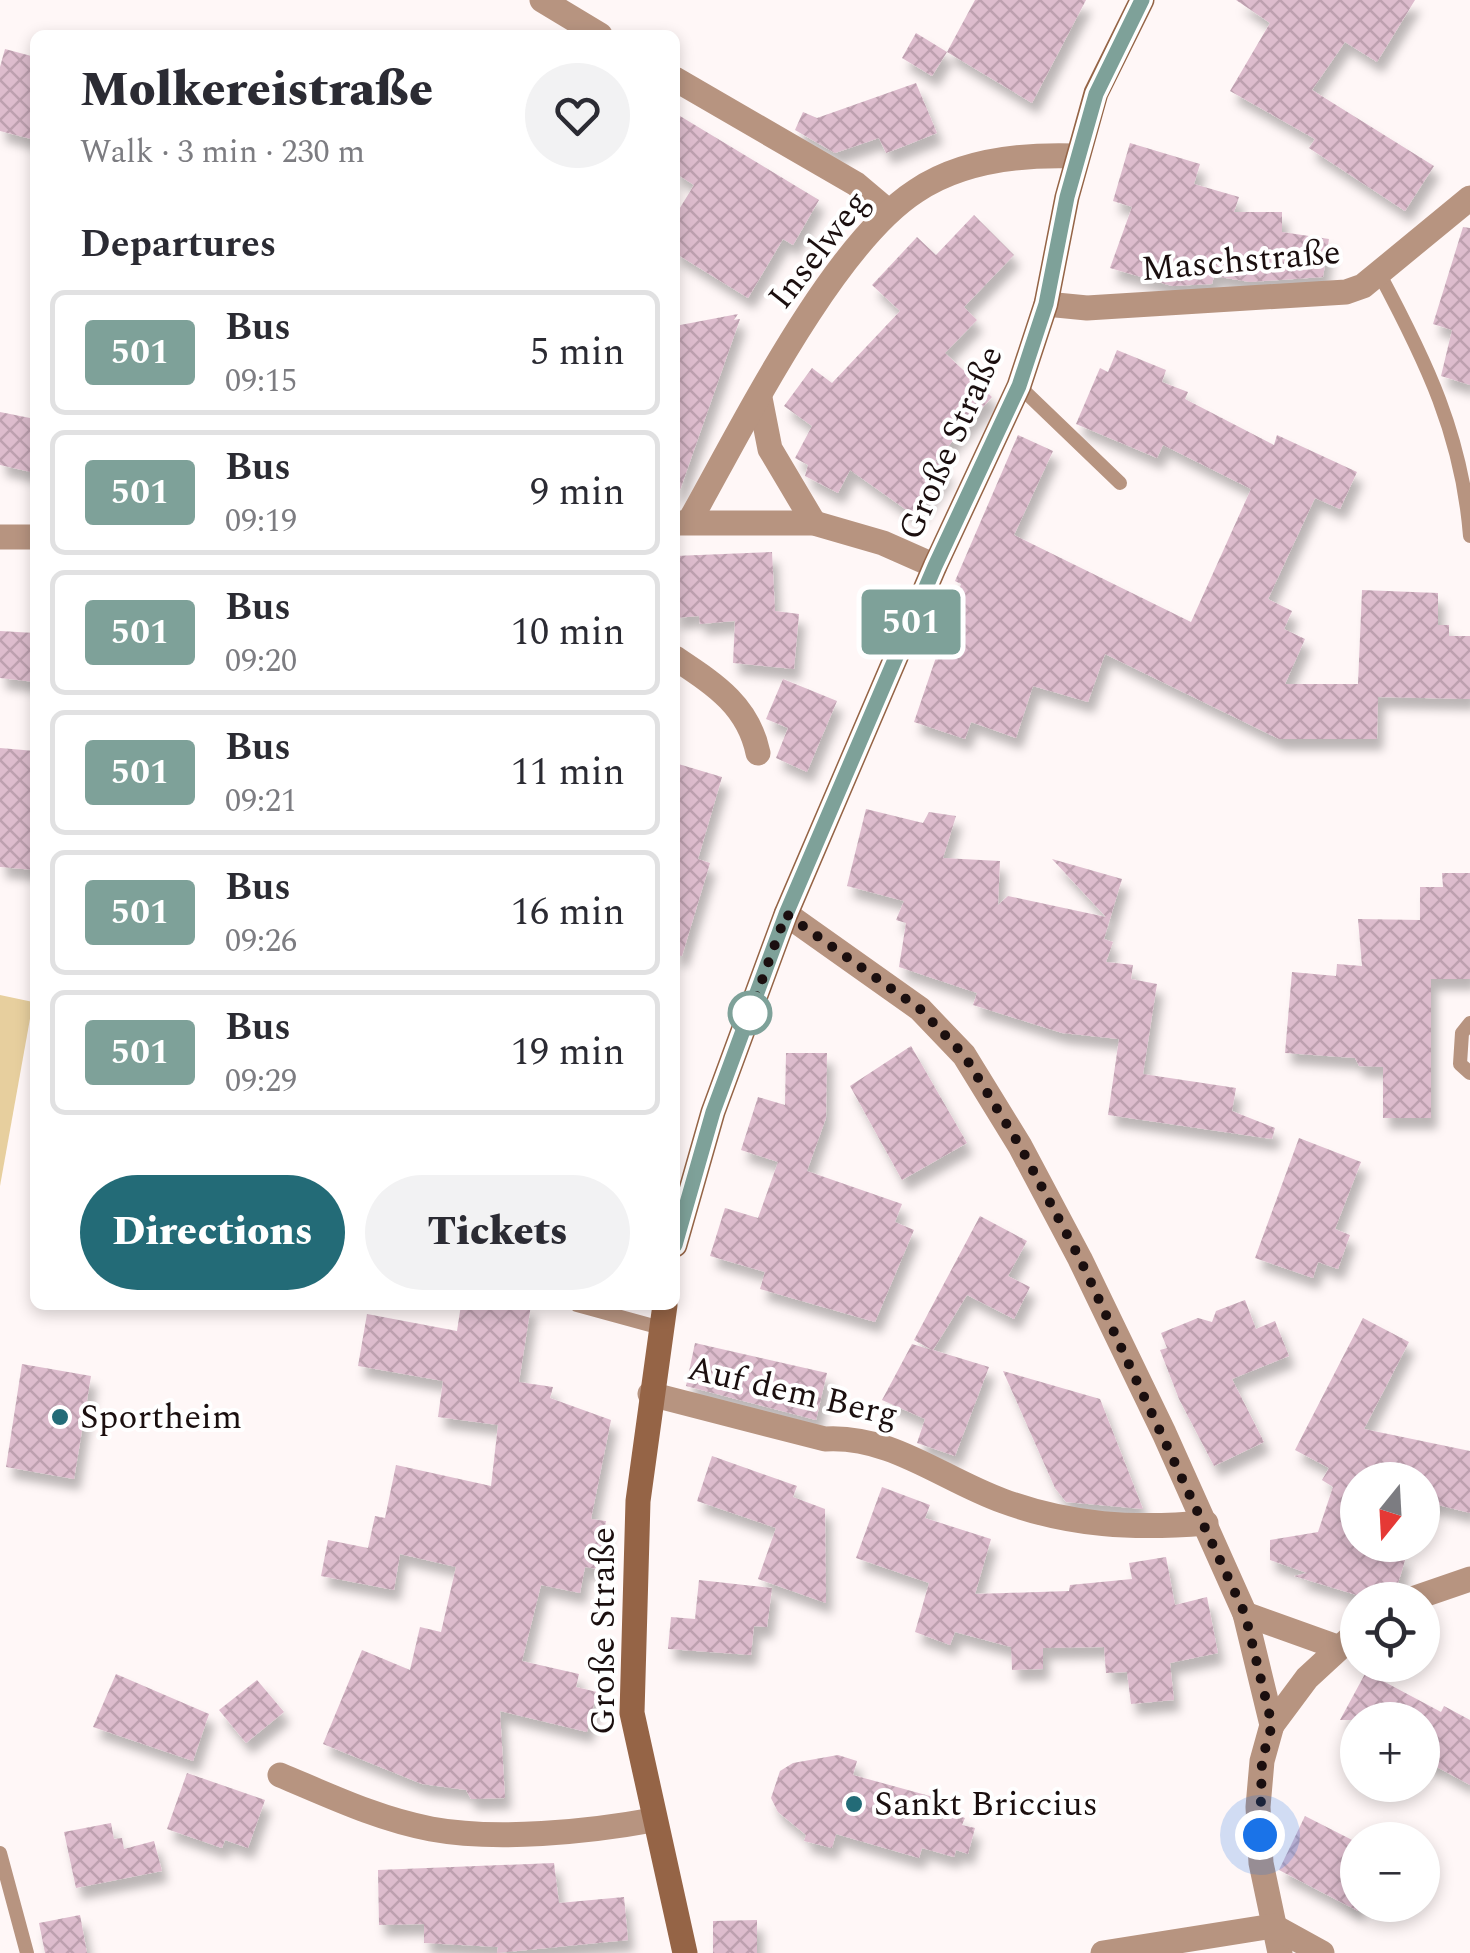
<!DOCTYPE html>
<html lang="en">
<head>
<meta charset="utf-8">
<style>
  body { margin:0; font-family:Spectral,serif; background:#f2f2f3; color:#2b2b33; height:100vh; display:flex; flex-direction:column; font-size:38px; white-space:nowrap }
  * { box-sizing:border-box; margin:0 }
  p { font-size:32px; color:#7c7c81 }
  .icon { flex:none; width:55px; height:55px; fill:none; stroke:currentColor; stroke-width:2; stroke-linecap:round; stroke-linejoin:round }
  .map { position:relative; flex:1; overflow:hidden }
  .panel { position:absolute; left:30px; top:30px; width:650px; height:1280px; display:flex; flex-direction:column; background:#fff; border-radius:15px; box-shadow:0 5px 15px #0003 }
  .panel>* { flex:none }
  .badge { padding:0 20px; border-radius:8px; font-size:35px; line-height:65px }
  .needle { width:65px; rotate:198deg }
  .fabs { position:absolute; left:1340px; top:1462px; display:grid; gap:20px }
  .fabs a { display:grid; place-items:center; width:100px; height:100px; border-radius:50%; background:#fff; box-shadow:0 5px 15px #0003; font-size:50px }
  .you { position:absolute; width:50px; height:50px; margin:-25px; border:8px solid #fff; border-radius:50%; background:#1a73e8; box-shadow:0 0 0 15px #1a73e833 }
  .map>.badge { position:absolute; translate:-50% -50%; box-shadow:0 0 0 5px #fff }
  h2 { padding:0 50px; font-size:38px; line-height:90px }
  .round { display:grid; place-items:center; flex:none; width:105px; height:105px; border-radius:52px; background:#f2f2f3 }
  .overview { display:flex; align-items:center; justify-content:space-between; height:170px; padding:0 50px }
  h1 { font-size:48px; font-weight:800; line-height:75px }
  .primary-button { display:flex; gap:20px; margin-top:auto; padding:20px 50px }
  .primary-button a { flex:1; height:115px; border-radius:60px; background:#236b77; color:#fff; font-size:40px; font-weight:800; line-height:115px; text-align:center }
  .primary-button a+a { background:#f2f2f3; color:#2b2b33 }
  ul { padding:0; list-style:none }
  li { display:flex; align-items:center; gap:30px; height:125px; margin:0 20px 15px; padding:0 30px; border:5px solid #e1e1e2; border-radius:15px }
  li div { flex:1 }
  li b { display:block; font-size:38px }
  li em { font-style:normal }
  li .badge { min-width:110px; font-weight:700; text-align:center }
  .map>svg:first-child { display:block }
  .pitch { fill:#e7cf9e }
  .building { fill:url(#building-cross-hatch); filter:url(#shadow) }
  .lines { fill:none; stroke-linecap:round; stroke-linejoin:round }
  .lane { stroke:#b79480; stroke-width:14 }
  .street { stroke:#b79480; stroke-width:25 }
  .secondary { stroke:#956446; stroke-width:25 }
  .line-casing { stroke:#fff; stroke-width:22 }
  .line { stroke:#7ea199; stroke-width:15 }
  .walk { stroke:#1b0f0f; stroke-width:10; stroke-dasharray:0 18 }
  .stop-dot { fill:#fff; stroke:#7ea199; stroke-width:5 }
  .poi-dot { fill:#236b77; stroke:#fff; stroke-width:4 }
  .labels { text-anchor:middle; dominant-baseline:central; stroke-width:8; stroke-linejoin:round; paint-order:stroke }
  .street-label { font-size:35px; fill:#1b0f0f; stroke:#fff }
  .poi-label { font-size:35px; fill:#1b0f0f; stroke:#fff; text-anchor:start }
</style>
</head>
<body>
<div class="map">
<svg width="1470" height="1953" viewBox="0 0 1470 1953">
  <defs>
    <pattern id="building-cross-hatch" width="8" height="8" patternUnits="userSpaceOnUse" patternTransform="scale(2.5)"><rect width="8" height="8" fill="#ddbccd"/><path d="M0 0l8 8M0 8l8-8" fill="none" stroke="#bda0af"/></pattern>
    <filter id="shadow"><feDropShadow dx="6" dy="11" stdDeviation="5" flood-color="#0004"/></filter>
  </defs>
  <rect width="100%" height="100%" fill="#fff7f7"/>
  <!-- pitch -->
  <path class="pitch" d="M0,995l33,7 -33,184z"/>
  <!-- building -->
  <g class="building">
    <path d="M975,0h111l-54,103 -85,-51z"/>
    <path d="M1236,0h179l-38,62 -32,-20 -33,48 122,76 -29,45 -96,-63 6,-9 -85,-48 40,-68z"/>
    <path d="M916,33l31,19 -15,24 -30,-18z"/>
    <path d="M5,49l30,8v83l-35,-9v-64z"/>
    <path d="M916,83l21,50 -35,14 -16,6 -7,-15 -44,15 -40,-23 8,-18 14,6z"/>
    <path d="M675,113l144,87 -26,45 -10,-6 -35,59 -73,-45v-37l19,-31 -19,-12z"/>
    <path d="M1130,143l70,21 -6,20 45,13 -5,15h48v20l47,7 -6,38 -73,5 -36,-6 -2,8 -40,2 -62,-18 22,-61 -19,-6z"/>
    <path d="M974,215l40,40 -50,52 13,13 -32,33 47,44 -57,64 13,10 -33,45 -65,-46 -12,23 -33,-17 3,-11 -13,-7 17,-32 -28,-20 28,-38 20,15 68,-72 -28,-26 45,-48 19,18z"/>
    <path d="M1463,227l7,1v157l-29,-9 11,-46 -19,-6z"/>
    <path d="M738,314l-4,6 6,-1 -61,174 -4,-1v-166z"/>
    <path d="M1117,350l49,20 -4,12 26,10 -3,7 89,46 3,-10 80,37 -17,37 -25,-11 -47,101 24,12 -8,18 21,10 -20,45h73l4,-94 76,3v32h11v11h21v63l-92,-2 -1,42h-98l-174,-85 -17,48 -55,-16 -17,52 -45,-16 -6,17 -51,-17 47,-138 -6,-3 63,-146 35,16 -39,84 177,87 60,-133 -88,-44 -6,13 -81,-34 24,-56 8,4z"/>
    <path d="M0,412l35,7v54l-35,-8z"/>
    <path d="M772,552l3,59 24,3 -5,55 -61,-6 2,-42 -35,3 -1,-8 -24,2v-62z"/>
    <path d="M0,631l35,2v49l-35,-4z"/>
    <path d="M783,679l54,22 -30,71 -31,-14 12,-30 -22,-9z"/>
    <path d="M0,748l35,3v119l-35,-3z"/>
    <path d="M675,763l47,14 -24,82 12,4 -28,93 -7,-1z"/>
    <path d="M866,809l57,14 6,-11 27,4 -13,42 57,3 -2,44 10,-9 98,21 -54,-58 70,20 -18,60 9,3 -7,20 27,3 -2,14 26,5 -14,90 93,14 -4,23 43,17 -3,11 -164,-24 11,-76 -57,-6 -89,-28 4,-12 -78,-26 7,-44 -10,-3 8,-19 -57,-15z"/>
    <path d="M1442,873h28v106h-39v139h-48v-51l-24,-1 -4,-8 -70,-5 7,-81 44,4 1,-12 25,2 -4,-47 62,1v-33h23z"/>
    <path d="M911,1046l56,97 -65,37 -52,-94z"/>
    <path d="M786,1053h41l-1,65 -19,53 95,33 -7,18 19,8 -39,92 -115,-33 5,-17 -55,-16 15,-48 33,10 20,-56 -37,-12 17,-53 27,8z"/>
    <path d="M1299,1138l62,24 -26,67 15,6 -12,34 -20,-7 -5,16 -58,-20z"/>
    <path d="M980,1216l47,25 -19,35 22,11 -16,32 -47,-24 -34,55 56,17 -34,89 -38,-13 8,-24 -43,-19 30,-56 20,6 -18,-10z"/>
    <path d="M1245,1300l11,29 19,-8 14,35 -57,23 32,63 -50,24 -35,-67 -19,-49 7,-2 -6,-15 37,-15 14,4 4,-11z"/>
    <path d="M461,1305h70l-12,77 34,5 -3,11 61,22 -20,99 15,2 -8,48 -13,-2 -5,26 -39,-8 -19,76 57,13 -3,13 21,5 -10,40 -87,-21 5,87 -34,1 -5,-9 -44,-6 -99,-40 39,-94 48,20 10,-43 21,5 15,-65 -56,-13 -6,36 -73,-14 7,-36 40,8 7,-32 10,2 11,-53 95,21 7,-61 -60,-8 5,-36 -85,-15 9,-52 90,17z"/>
    <path d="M1363,1318l46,24 -45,87 106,22v62l-48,-12v-21h-64v65l48,12 -13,43h-20l-79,-24 13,-3 -37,-13v-20l48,-8 15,-45 -11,-7 7,-12 -34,-18z"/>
    <path d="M695,1343l132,30 -11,47 -130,-34z"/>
    <path d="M22,1364l69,12 -17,103 -68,-12z"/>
    <path d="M1003,1371l97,28 43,110 -77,-7 -11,-14z"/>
    <path d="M712,1456l85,30 -4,11 32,12 1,94 -68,-24 18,-51 -79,-27z"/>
    <path d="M882,1487l48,18 -5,13 66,21 -16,55 94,-3 1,-6 62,-6 -3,-16 37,-6 9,48 32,-8 11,56 -48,10 4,37 -43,4 -4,-32 -21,1 -2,-26 -61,1v21l-31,1 -1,-23 -56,-15 -5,13 -35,-13 14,-49 -73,-25z"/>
    <path d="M699,1580l73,8 -5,39 -13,-1 -3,29 -83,-6 3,-32 24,2z"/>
    <path d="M1366,1672l75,40 3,-6 26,14v65l-48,-26v-39h-82z"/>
    <path d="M116,1674l93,40 -16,47 -100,-34z"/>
    <path d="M257,1680l27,32 -38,31 -27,-33z"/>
    <path d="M838,1755l19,6 -4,14 84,23 -3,11 31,9 -3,7 13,3 -7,26 -12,-4 -2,7 -32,-9 -3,10 -83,-24 -4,14 -28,-7 2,-6 -28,-23 -7,-14 9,-27 13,-8z"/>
    <path d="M187,1773l78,27 -17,48 -23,-8 -3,8 -55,-19z"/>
    <path d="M1305,1816l53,27v68l-79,-41z"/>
    <path d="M111,1823l3,16 8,-1 2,11 30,-8 8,30 -86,17 -12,-56z"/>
    <path d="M554,1863l5,40 65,-6 4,43 -131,13 1,-6 -74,-4v-19l-45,1 -1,-55z"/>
    <path d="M80,1915l7,38h-42l-6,-30z"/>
    <path d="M757,1920v33h-44v-32z"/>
  </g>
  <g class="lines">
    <!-- lane -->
    <g class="lane">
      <path d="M1379,273c47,88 83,162 91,263"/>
      <path d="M1019,386l101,97"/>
      <path d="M1470,1023l-8,10 -2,31 10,9"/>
      <path d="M577,1305l84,23"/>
      <path d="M0,1853l27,100"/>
    </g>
    <!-- street -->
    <g class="street">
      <path d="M542,0l58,35"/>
      <path d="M675,79l181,105 32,27"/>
      <path d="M1046,304l41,4 259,-16 17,-6 107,-88"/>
      <path d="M760,398l10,51 44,74"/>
      <path d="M689,522c51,-90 142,-276 227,-331 46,-31 107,-37 161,-35"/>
      <path d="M675,523h139l69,20 52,23"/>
      <path d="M0,537h35"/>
      <path d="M675,658c39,26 73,47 83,95"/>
      <path d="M786,914l134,95 44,46 56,91 60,113 84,174 81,181 27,111 -10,36 -4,46 3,56 19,90"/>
      <path d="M650,1394l175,45c66,-4 117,40 178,62 68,25 131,28 203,22"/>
      <path d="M1409,1600l61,-21"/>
      <path d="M1245,1614l92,33"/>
      <path d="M1272,1725l35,-47 51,-47"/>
      <path d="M280,1775c50,21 98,44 151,54 65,12 157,3 222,-9"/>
      <path d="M1103,1953l170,-27 49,27"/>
    </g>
    <!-- secondary -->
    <g class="secondary">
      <path d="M675,1245l38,-133 73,-198 149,-348 84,-180 27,-82 21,-107 29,-104 46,-93"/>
      <path d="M665,1305l-27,196 -6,212 53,240"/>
    </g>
  </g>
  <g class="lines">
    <!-- line casing -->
    <g class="line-casing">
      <path id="line" d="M675,1245l38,-133 73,-198 149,-348 84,-180 27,-82 21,-107 29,-103 46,-94"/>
    </g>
    <!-- line -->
    <use href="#line" class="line"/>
    <!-- walk -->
    <path class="walk" d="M750,1013l36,-99 134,95 44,46 56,91 60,113 165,355 27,111 -10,35 -2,75"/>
  </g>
  <!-- markers -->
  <circle class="stop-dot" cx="750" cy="1013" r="20"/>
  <g class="poi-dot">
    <circle cx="60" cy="1417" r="10"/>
    <circle cx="854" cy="1804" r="10"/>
  </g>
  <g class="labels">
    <!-- street labels -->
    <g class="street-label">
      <text transform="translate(819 250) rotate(-52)">Inselweg</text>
      <text transform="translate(1241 261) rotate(-5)">Maschstraße</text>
      <text transform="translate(951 443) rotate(-66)">Große Straße</text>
      <text transform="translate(793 1392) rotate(13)">Auf dem Berg</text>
      <text transform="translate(603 1631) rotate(-90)">Große Straße</text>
    </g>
    <!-- poi labels -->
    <g class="poi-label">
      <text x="80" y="1417">Sportheim</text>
      <text x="874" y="1804">Sankt Briccius</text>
    </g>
  </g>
</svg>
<div class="fabs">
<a><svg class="needle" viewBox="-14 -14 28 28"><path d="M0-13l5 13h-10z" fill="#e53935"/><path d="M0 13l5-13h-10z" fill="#7c7c81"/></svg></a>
<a><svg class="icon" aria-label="locate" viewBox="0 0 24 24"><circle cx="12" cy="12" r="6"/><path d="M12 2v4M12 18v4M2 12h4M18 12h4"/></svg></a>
<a>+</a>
<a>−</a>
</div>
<div class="you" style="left:1260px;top:1835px"></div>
<b class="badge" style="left:911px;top:622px;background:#7ea199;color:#fff">501</b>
<section class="panel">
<div class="overview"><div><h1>Molkereistraße</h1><p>Walk · 3 min · 230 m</p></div><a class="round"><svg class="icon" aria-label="heart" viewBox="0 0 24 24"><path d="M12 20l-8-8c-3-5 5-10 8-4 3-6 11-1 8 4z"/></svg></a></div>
<h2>Departures</h2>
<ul>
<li><span class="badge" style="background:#7ea199;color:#fff">501</span><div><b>Bus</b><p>09:15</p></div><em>5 min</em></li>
<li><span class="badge" style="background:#7ea199;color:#fff">501</span><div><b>Bus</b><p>09:19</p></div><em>9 min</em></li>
<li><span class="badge" style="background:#7ea199;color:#fff">501</span><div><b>Bus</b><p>09:20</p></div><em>10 min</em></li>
<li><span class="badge" style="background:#7ea199;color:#fff">501</span><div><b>Bus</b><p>09:21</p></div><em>11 min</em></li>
<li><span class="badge" style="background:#7ea199;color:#fff">501</span><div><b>Bus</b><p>09:26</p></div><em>16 min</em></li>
<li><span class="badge" style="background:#7ea199;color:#fff">501</span><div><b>Bus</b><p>09:29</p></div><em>19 min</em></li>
</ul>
<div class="primary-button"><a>Directions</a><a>Tickets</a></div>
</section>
</div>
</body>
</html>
